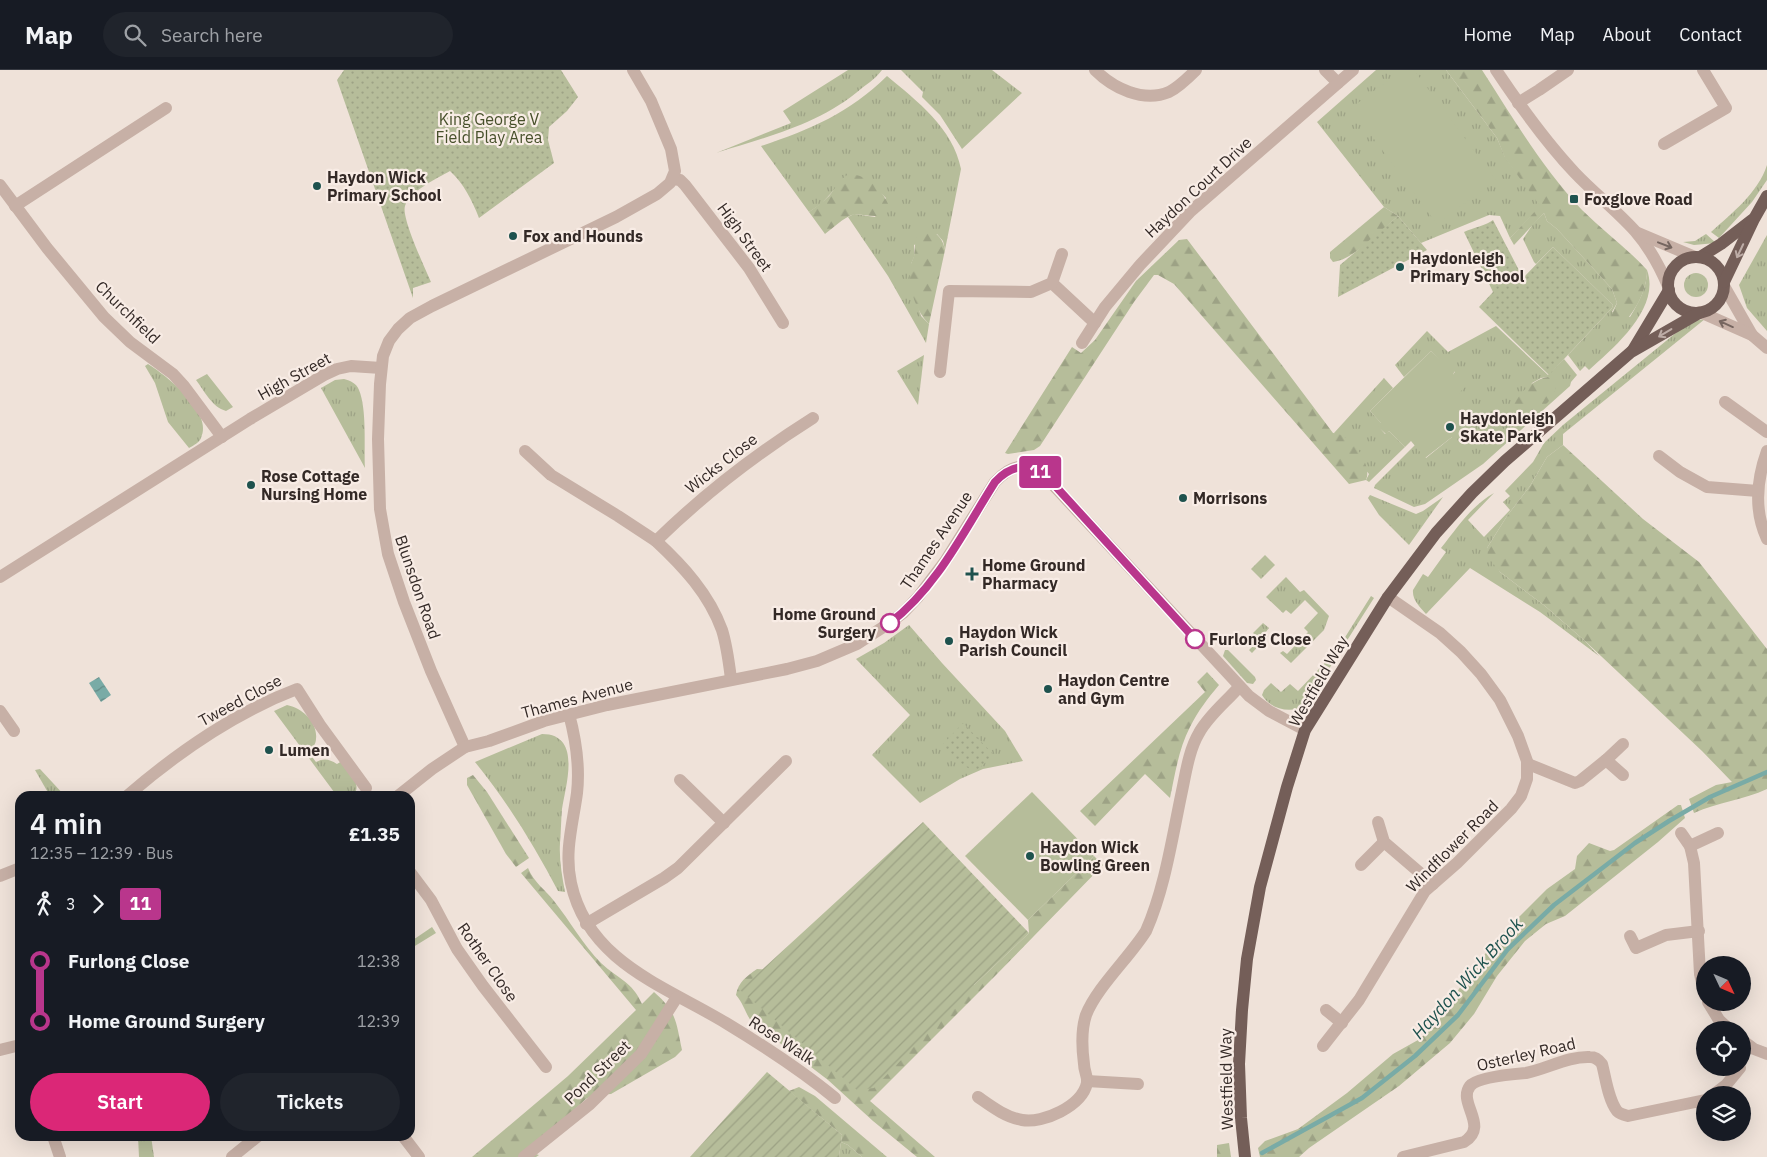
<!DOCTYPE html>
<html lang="en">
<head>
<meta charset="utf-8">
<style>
  body { margin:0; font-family:"IBM Plex Sans",sans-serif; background:#20242c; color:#f1f3f6; height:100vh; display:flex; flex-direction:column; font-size:19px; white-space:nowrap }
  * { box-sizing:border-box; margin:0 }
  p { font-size:16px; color:#9ea1a6 }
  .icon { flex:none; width:28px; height:28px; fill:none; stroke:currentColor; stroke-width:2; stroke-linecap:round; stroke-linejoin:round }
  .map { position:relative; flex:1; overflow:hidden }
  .side { position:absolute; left:15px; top:721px; width:400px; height:350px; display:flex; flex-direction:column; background:#171b24; border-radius:15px; box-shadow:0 5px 20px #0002 }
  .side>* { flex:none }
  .badge { padding:0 10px; border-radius:4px; font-size:18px; line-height:32px }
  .needle { width:32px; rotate:134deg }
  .controls { position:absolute; left:1696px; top:886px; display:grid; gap:10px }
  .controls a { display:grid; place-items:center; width:55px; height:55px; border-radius:50%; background:#171b24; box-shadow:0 5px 20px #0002; font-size:25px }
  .map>.badge { position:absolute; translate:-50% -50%; box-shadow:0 0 0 2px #fff }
  .legs { display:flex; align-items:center; gap:8px; height:55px; padding:0 15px; font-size:16px }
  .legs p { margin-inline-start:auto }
  .head { display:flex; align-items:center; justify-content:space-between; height:85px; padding:0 15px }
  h1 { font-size:28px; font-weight:600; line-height:38px }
  .button { display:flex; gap:10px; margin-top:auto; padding:10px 15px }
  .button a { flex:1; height:58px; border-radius:30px; background:#db2777; color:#fff; font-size:20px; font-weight:600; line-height:58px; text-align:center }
  .button a+a { background:#20242c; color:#f1f3f6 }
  ul { padding:0 15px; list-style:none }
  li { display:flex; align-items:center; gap:18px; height:60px; font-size:19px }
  li i { display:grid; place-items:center; width:8px; height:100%; margin:0 6px; background:currentColor }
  li i::after { content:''; width:12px; height:12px; margin:-6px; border:4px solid; border-radius:50%; background:#171b24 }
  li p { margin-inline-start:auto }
  li:first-child i { background:linear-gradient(#0000 50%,currentColor 0) }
  li:last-child i { background:linear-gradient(currentColor 50%,#0000 0) }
  header { display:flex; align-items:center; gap:30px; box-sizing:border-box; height:70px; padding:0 25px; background:#171b24; border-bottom:1px solid #363941 }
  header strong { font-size:24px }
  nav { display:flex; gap:28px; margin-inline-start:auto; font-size:18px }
  .search { width:350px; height:45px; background:#20242c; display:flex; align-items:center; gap:12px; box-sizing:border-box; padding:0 18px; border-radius:28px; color:#9ea1a6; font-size:19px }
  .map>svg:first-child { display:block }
  .grass { fill:url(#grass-tufts); fill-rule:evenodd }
  .forest { fill:url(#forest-firs) }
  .park { fill:url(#park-dots) }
  .garden { fill:url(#garden-furrows) }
  .pitch { fill:#b6bd9a }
  .water { fill:url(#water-waves) }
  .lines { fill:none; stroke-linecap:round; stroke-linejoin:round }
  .stream { stroke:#79aba6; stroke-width:4.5 }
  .minor { stroke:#c7b0a6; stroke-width:12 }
  .major { stroke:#745e58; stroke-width:12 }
  .oneway { stroke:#766660 }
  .oneway2 { stroke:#bdaca6 }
  .line-1-casing { stroke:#fff; stroke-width:11 }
  .line-1 { stroke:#b9368c; stroke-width:8 }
  .poi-dot { fill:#1e524e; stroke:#f8ece5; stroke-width:2 }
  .stop-1-dot { fill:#fff; stroke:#b9368c; stroke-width:2.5 }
  .labels { text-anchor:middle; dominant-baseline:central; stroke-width:4.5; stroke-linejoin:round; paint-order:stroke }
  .park-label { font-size:16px; fill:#47502b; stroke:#f8ece5 }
  .poi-label { font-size:16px; font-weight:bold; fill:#332926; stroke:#f8ece5; text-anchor:start }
  .street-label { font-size:16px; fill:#332926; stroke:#f8ece5 }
  .stop-label { font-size:16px; font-weight:bold; fill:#332926; stroke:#f8ece5; text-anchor:end }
  .water-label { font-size:18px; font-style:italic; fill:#1e524e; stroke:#f8ece5 }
</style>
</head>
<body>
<header>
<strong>Map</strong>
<div class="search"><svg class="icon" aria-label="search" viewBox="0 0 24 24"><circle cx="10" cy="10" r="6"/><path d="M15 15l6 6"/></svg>Search here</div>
<nav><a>Home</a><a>Map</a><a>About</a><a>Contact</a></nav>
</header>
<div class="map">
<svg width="1767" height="1087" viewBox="0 0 1767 1087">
  <defs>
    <pattern id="grass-tufts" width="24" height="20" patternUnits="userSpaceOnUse" patternTransform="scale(1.25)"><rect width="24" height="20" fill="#b6bd9a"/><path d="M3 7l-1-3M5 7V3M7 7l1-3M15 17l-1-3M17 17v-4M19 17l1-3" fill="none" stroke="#9da285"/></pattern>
    <pattern id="forest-firs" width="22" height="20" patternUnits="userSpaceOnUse" patternTransform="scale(1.25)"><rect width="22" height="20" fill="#b6bd9a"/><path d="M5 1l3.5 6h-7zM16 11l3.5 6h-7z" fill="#9da285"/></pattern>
    <pattern id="park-dots" width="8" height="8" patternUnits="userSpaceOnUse" patternTransform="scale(1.25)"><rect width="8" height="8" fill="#b6bd9a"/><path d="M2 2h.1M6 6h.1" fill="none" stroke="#9da285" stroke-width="1.8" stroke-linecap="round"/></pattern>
    <pattern id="garden-furrows" width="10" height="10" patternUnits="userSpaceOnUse" patternTransform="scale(1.25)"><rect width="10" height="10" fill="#b6bd9a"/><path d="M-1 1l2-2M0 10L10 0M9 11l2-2" fill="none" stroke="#9da285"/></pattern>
    <pattern id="water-waves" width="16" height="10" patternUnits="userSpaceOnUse" patternTransform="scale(1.25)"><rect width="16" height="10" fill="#79aba6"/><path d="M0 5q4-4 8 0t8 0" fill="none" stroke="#648b87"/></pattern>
  </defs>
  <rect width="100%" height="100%" fill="#efe2d9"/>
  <!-- grass -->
  <g class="grass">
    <path d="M848,0h34c-5,7 -13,13 -20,18 -43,37 -93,48 -146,65l75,-30 -8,-12z"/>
    <path d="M901,0h91l30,23 -60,56 -22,-34 -18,-18 1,-5z"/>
    <path d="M1376,0h70l51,68 8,19 36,49 -31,32 -10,-22 -11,-1 -68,28 -23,-27 -14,-9 -67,-85z"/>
    <path d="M887,6c30,25 66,52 74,93l-16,81 -2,-9 -6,-7 -23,11v12l-3,7v20l10,32 8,8 -3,19 -38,-67 -40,-59 6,-3 21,3 11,-19 -5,-5 -47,-3 -13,14 -12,8 -48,-66c49,-16 88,-33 126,-70z"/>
    <path d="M1767,95v15l-15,22 -33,36 -8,-6c21,-19 47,-39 56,-67z"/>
    <path d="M1544,143l3,8 10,8 55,60 5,14 -5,9 18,5c9,-15 17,-29 17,-47 14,38 -33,78 -58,100l-4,-4 -5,5 -12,-16 44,-47 1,-3 -60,-58 -17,17 -2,-2 -11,-23 10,-15z"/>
    <path d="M1706,164l10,9 -22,2 -11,-3 12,-1z"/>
    <path d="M1767,165v96l-20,-23 -8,-23z"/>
    <circle cx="1696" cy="215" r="12"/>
    <path d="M1705,249l-142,115v11l-16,12 -17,29 -23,30 -20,32 13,24 45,34 40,35 14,15 -59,-44 -70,-44 -44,46c-6,-7 -14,-14 -13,-24l10,-16 5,3 18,-25 -5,-4c17,-21 29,-41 53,-55l-26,27 16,17 26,-27 -7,-8 7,-6 -5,-5 28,-29 11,-19 19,-18 114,-93 15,-11z"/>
    <path d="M1496,256l52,49 16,-16 13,16 -6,7 -1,4 -87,78 -58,40 -11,3 -40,-19 1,-3 40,-40 11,13 26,-21 7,-44 -6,-19 2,-2 -11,-11 -2,2 -11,-12 -27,26 -9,-12 32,-34 21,21zM1548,307l-11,34 -19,9 14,-37 9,-5z"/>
    <path d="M924,285l-6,50 -21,-34z"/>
    <path d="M148,294c19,12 66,49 53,74 -2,5 -7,7 -12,10l-21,-26 -13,-39 -10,-17z"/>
    <path d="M207,304l26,33 -7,4c-14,-4 -21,-19 -30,-31z"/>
    <path d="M1384,308l9,10 -23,23 12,13 -3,3 6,7 4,-3 16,16 -36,35 -3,-2 3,-6 -35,-41z"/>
    <path d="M344,309c7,2 12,4 15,11 8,19 5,57 6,78l-44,-80 14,-8z"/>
    <path d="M1370,425l46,19 7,-3 20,-14 -34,48 -30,-30 -11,-17z"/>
    <path d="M1265,485l10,10 -14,14 -10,-10z"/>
    <path d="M1286,507l14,15 4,-2 25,26 -5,14 -33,33 -11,-10 3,-2 4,3 21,-22 -4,-4 14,-15 -13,-13 -14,14 -5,-4 -3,3 -17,-16z"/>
    <path d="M1371,526l3,2 -68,107c-14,9 -35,5 -44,-10l2,-5 7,-7 10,9 9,-8 8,7 39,-41z"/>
    <path d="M1263,553l6,5 -4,5 3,3 -16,17 -3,-3 10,-10 -6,-7z"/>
    <path d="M909,555l33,38 63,68 18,30 -40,8 -23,10 -40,24 -48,-48 38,-40 -54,-56 28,-16z"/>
    <path d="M1225,580h3l27,27 1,3 -3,4 -6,-1 -24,-27z"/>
    <path d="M287,635c15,3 31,17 29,34 0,5 -4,10 -7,14l7,9c8,-4 13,-3 21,2l5,-3c6,9 19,21 13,32l3,3h-21l-63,-85z"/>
    <path d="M542,664c40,0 24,50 20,75 -1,11 -1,23 -2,34 -1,17 2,33 5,49l-7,-1c-23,-44 -51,-90 -83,-129z"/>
    <path d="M40,699l25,27h-15l-15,-26z"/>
    <path d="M432,857l4,6 -26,16v-7z"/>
    <path d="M138,1066h13l3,21h-15z"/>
    <path d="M841,1072l7,3 14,12h-23z"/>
  </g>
  <!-- forest -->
  <g class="forest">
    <path d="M1446,0h36c31,48 60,98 100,140 21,21 45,38 65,60 0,21 -11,40 -25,55l-9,1 -4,-5 8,-18 -5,-14 -55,-60 -10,-8 -3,-8 -30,32 -4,-7 30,-32 -35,-48 -8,-20z"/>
    <path d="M849,104c19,1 33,15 40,32l-5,9c-13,3 -23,-2 -32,0 -9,3 -19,13 -27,19l-16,-22c7,-5 14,-10 20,-16 8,-9 9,-16 20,-22z"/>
    <path d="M1384,137l14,9c-16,14 -45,44 -65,46l-3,-4v-6z"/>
    <path d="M930,159c9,6 13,11 15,21l-16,74c-14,-14 -21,-37 -19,-57 1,-4 3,-8 4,-11 2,-14 -1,-23 16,-27z"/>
    <path d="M1187,169l146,194c17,0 40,31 33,47l-17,4 -175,-200 -16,-9h-4l-20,27 -94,144 -6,4 -26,4 -3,-1 67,-106 9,6 14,-13 41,-59 43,-41z"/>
    <path d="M1548,307l8,8c-1,18 -22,29 -38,35l-6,-5c-1,-16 20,-36 36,-38z"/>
    <path d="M1563,375l80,74 56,43 68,87v140c-23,11 -49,13 -73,24l-5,-14 27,-14 16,-3 -30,-31 -117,-110 -40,-35 -45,-34 -12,-15 -1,-9 20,-32 23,-30 17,-29z"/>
    <path d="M1207,602l12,13c-11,13 -21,26 -29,42 -11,21 -15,47 -20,71l-25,-24 -50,52 -15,-15 125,-119 -8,-10z"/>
    <path d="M473,705l14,17 42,66 -13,9 -10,-13 -39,-69v-7z"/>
    <path d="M1678,735h3l4,13 -27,24 -93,74 -19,8 -21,17 -28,35 -23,38 -24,29 -51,43 -90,62 -10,9h-39l-2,-9 7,-7 33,-12 49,-36 46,-39 25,-14 17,-14 35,-54 31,-37 46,-46 28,-20 2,-13 12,-13 21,8 4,-1z"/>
    <path d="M1094,786l9,9 -107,110 -126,126 65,56h-18l-44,-36 -45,-41 -77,-59c-6,-9 -8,-18 -15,-26 2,-13 11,-19 21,-26l217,16 55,-52 -1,-13z"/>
    <path d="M528,798c6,15 17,21 26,33 16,20 29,44 47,62 17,16 31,18 41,41l12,-12c23,20 22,30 28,58l-7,7 -64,37 -18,1 -7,4 -57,53 10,3 -3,2h-64l96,-81 68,-66 -115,-137z"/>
    <path d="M799,1017l16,9 72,61h-25l-14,-12 -7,-3 1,-7 -53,-44z"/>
    <path d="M1229,1073l2,14h-14v-12z"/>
  </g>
  <!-- park -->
  <g class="park">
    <path d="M344,0h217l17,27 -11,14 -18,16 -1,13 6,23 -75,55c-7,-18 -15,-34 -29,-47 -13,7 -41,21 -45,35 -4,11 20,62 26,76l-18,6v10l-76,-218z"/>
    <path d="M1398,146l29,34 -89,47 2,-32z"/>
    <path d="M1493,150l30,58 30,-31 60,58 -1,3 -63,67 -70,-68 14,-15 -29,-60c8,-4 23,-7 29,-12z"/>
    <path d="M963,653l31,32 -16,14 -7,1 -22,-15 -8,-9z"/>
  </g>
  <!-- garden -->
  <g class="garden">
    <path d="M923,752l106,111 -55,52 -100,103 -17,2 -117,-100z"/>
    <path d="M767,1002l75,63 -3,22h-149z"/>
  </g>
  <!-- pitch -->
  <g class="pitch">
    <path d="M1402,0h12l82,110 -59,44 -86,-116z"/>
    <path d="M1431,281l11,11 2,-2 11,11 -2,3 12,13 -6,6 22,23 -16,25 -13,-4 -27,21 -14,-17 -6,6 -16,-16 -3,3 -8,-7 3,-4 -11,-12z"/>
    <path d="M1032,722l62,64 -66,64 -63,-64z"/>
  </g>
  <!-- water -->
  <path class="water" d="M99,607l12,18 -10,7 -12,-19z"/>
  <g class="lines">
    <!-- stream -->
    <path class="stream" d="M1262,1083l100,-55 53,-42 43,-41 50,-66 46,-44 81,-62 34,-22 41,-24 57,-25"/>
    <!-- minor -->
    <g class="minor">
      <path d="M1095,0c18,18 48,33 74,22 10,-5 19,-14 27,-22"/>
      <path d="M1325,0l13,13"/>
      <path d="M1496,0c24,36 49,71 79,103 19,20 41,37 60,58 14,16 25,36 33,55"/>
      <path d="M1518,33l21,-13 29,-20"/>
      <path d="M1664,74l62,-36 -23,-38"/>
      <path d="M673,109l7,1 5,5 64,83 34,55"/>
      <path d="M0,115l47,63 57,69 26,25 43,32 11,12 38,51"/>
      <path d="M15,136l151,-98"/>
      <path d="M1638,163l57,24"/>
      <path d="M1052,213l43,40"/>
      <path d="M1724,216l28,49 15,13"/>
      <path d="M1700,242l52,23"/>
      <path d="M1082,273l23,-36 35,-42 51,-54 162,-141"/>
      <path d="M940,302l9,-81 82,1 21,-9 10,-29"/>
      <path d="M1725,332l42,30"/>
      <path d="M525,381l26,24 67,41 38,25"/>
      <path d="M1767,381c-10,28 -13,60 0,88"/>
      <path d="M1659,386l21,16 27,15 51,4"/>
      <path d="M0,507l250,-158 74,-44 13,-6 14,-3 30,2"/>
      <path d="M731,609c-2,-16 -4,-33 -9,-49 -13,-36 -39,-64 -66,-89 48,-47 100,-87 157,-123"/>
      <path d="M0,641l14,20"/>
      <path d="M569,644c7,26 11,52 8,79 -4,30 -13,59 -6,90 17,79 94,103 155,140 38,23 75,47 109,75"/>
      <path d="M465,677l-34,-76 -27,-69 -16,-48 -8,-45 -2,-70 2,-55 3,-28 6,-15 9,-12 12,-11 22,-12 184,-89 41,-23 13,-11 5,-12 -4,-22 -20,-48 -18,-31"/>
      <path d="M1606,690l17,-16"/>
      <path d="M1528,694l47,19 5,-2 26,-21 17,15"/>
      <path d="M680,710l44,43"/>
      <path d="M127,726c51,-44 107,-83 170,-107l23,36 46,63"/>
      <path d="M398,726l34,-27 33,-22 24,-6 55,-20 63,-16 180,-36 30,-8 40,-17 31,-20 15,-11 15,-16 28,-37 49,-78c16,-17 30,-21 49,-7l205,221 20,15 36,19"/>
      <path d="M1378,752l6,20 49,42"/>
      <path d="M1681,763l9,13 4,17 6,111 5,21"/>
      <path d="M1690,776l28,-13"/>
      <path d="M1361,795l23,-23"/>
      <path d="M410,802l21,28 26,49 26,37 63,81"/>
      <path d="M0,806l20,-8"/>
      <path d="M586,854l78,-46 14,-10 108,-107"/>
      <path d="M1630,866l6,12 30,-13 33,-4"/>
      <path d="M1708,932l11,18 11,10"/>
      <path d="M1326,940l16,13"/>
      <path d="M1742,970l12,9 13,5"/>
      <path d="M1323,976l36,-46 66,-109 32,-28 54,-54 10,-13 6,-17v-18l-9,-25 -18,-36 -19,-26 -20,-22 -21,-19 -52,-36"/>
      <path d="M0,980l20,-5"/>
      <path d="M1087,1011l51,3"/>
      <path d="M1713,1025l13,-10 14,-17"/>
      <path d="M978,1027c13,9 27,20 44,23 21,4 60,-14 65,-37 1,-6 -3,-12 -3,-19 -2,-15 -3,-34 2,-49 11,-28 43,-57 60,-84 19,-43 26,-93 36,-140 4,-19 7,-41 17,-58 10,-18 27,-31 40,-46"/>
      <path d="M53,1066l7,21"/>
      <path d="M403,1066l16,21"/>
      <path d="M232,1087l26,-21"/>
      <path d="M524,1087l66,-53 51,-50 36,-57"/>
      <path d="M1403,1087l61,-15c26,-16 -7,-39 6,-56 7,-9 44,-12 56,-13 21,-4 42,-17 64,-16 6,0 9,3 12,7 4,15 6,35 15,47 3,3 7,4 11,5l77,-16"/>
    </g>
    <!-- major -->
    <g class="major">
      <path d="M1700,187l21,-13 31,-24"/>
      <circle cx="1696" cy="215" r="28"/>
      <path d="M1724,212l30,-63 13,-23"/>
      <path d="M1633,280l36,-60"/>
      <path d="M1245,1087l-4,-39 -2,-54 3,-54 5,-51 13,-72 27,-100 18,-57 83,-133 48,-64 36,-40 33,-32 126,-109 68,-39"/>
    </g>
  </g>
  <!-- one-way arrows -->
  <defs><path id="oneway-shaft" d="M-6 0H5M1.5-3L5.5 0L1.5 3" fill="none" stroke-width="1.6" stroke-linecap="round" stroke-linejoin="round" transform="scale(1.25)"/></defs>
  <g class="oneway">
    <use href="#oneway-shaft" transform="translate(1665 175) rotate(21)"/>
    <use href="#oneway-shaft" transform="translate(1726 254) rotate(-156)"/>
  </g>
  <g class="oneway2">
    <use href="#oneway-shaft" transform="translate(1740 181) rotate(115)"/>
    <use href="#oneway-shaft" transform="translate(1665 263) rotate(149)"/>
  </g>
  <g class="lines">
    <!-- line-1 casing -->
    <g class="line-1-casing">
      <path id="line-1" d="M890,553c47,-36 74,-92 105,-141 16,-17 35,-21 53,-4l147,161"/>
    </g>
    <!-- line-1 -->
    <use href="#line-1" class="line-1"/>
  </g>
  <!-- markers -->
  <g class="poi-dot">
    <circle cx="317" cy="116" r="5"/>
    <rect x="1569" y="124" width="10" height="10" rx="2.5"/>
    <circle cx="513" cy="166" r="5"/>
    <circle cx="1400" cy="197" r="5"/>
    <circle cx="1450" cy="357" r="5"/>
    <circle cx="251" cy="415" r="5"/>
    <circle cx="1183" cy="428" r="5"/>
    <path d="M969.5 496.5h5v5h5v5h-5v5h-5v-5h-5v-5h5z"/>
    <circle cx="949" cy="571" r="5"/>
    <circle cx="1048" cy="619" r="5"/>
    <circle cx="269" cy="680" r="5"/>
    <circle cx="1030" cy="786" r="5"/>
  </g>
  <g class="stop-1-dot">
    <circle cx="890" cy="553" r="9"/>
    <circle cx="1195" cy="569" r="9"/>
  </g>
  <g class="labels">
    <!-- park labels -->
    <g class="park-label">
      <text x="489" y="49">King George V<tspan x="489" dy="18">Field Play Area</tspan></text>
    </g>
    <!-- poi labels -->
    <g class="poi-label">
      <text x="327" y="107">Haydon Wick<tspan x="327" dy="18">Primary School</tspan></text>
      <text x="1584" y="129">Foxglove Road</text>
      <text x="523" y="166">Fox and Hounds</text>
      <text x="1410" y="188">Haydonleigh<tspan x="1410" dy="18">Primary School</tspan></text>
      <text x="1460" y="348">Haydonleigh<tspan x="1460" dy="18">Skate Park</tspan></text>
      <text x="261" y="406">Rose Cottage<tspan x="261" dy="18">Nursing Home</tspan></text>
      <text x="1193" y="428">Morrisons</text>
      <text x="982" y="495">Home Ground<tspan x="982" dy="18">Pharmacy</tspan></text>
      <text x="959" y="562">Haydon Wick<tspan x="959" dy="18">Parish Council</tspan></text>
      <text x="1058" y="610">Haydon Centre<tspan x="1058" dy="18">and Gym</tspan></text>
      <text x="279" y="680">Lumen</text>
      <text x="1040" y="777">Haydon Wick<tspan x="1040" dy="18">Bowling Green</tspan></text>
    </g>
    <!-- street labels -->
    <g class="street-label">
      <text transform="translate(1198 117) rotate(-43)">Haydon Court Drive</text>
      <text transform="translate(745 167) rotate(54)">High Street</text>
      <text transform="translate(128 242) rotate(44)">Churchfield</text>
      <text transform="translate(294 306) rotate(-29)">High Street</text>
      <text transform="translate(721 393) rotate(-38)">Wicks Close</text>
      <text transform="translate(936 470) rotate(-56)">Thames Avenue</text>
      <text transform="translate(418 517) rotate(71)">Blunsdon Road</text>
      <text transform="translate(1318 611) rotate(-60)">Westfield Way</text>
      <text transform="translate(577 628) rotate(-15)">Thames Avenue</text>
      <text transform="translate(240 630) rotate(-28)">Tweed Close</text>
      <text transform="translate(1452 776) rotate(-45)">Windflower Road</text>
      <text transform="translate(488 892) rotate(55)">Rother Close</text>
      <text transform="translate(782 970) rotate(33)">Rose Walk</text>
      <text transform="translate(1526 984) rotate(-13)">Osterley Road</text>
      <text transform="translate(597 1002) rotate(-44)">Pond Street</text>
      <text transform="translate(1226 1009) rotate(-91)">Westfield Way</text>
    </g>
    <!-- stop labels -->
    <g class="stop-label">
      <text x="876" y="544">Home Ground<tspan x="876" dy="18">Surgery</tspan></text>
      <text x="1209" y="569" text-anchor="start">Furlong Close</text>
    </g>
    <!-- water labels -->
    <g class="water-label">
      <text transform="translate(1467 908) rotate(-48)">Haydon Wick Brook</text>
    </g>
  </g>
</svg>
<div class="controls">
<a><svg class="needle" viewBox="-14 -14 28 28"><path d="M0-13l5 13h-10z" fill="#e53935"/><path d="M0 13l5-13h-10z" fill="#9ea1a6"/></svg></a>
<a><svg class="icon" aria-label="locate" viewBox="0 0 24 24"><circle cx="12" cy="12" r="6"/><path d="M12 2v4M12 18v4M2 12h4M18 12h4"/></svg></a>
<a><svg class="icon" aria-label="layers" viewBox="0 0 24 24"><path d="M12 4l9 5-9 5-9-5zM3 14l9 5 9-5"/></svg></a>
</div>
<b class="badge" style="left:1040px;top:402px;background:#b9368c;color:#fff">11</b>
<section class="side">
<div class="head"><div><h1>4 min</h1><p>12:35 – 12:39 · Bus</p></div><b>£1.35</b></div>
<div class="legs"><svg class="icon" aria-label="walk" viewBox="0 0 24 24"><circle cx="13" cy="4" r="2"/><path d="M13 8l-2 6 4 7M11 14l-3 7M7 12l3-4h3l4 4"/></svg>3<svg class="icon" aria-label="forward" viewBox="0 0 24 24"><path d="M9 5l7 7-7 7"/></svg><b class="badge" style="background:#b9368c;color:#fff">11</b></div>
<ul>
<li><i style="color:#b9368c"></i><b>Furlong Close</b><p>12:38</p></li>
<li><i style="color:#b9368c"></i><b>Home Ground Surgery</b><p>12:39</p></li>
</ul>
<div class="button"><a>Start</a><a>Tickets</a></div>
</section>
</div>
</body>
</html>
